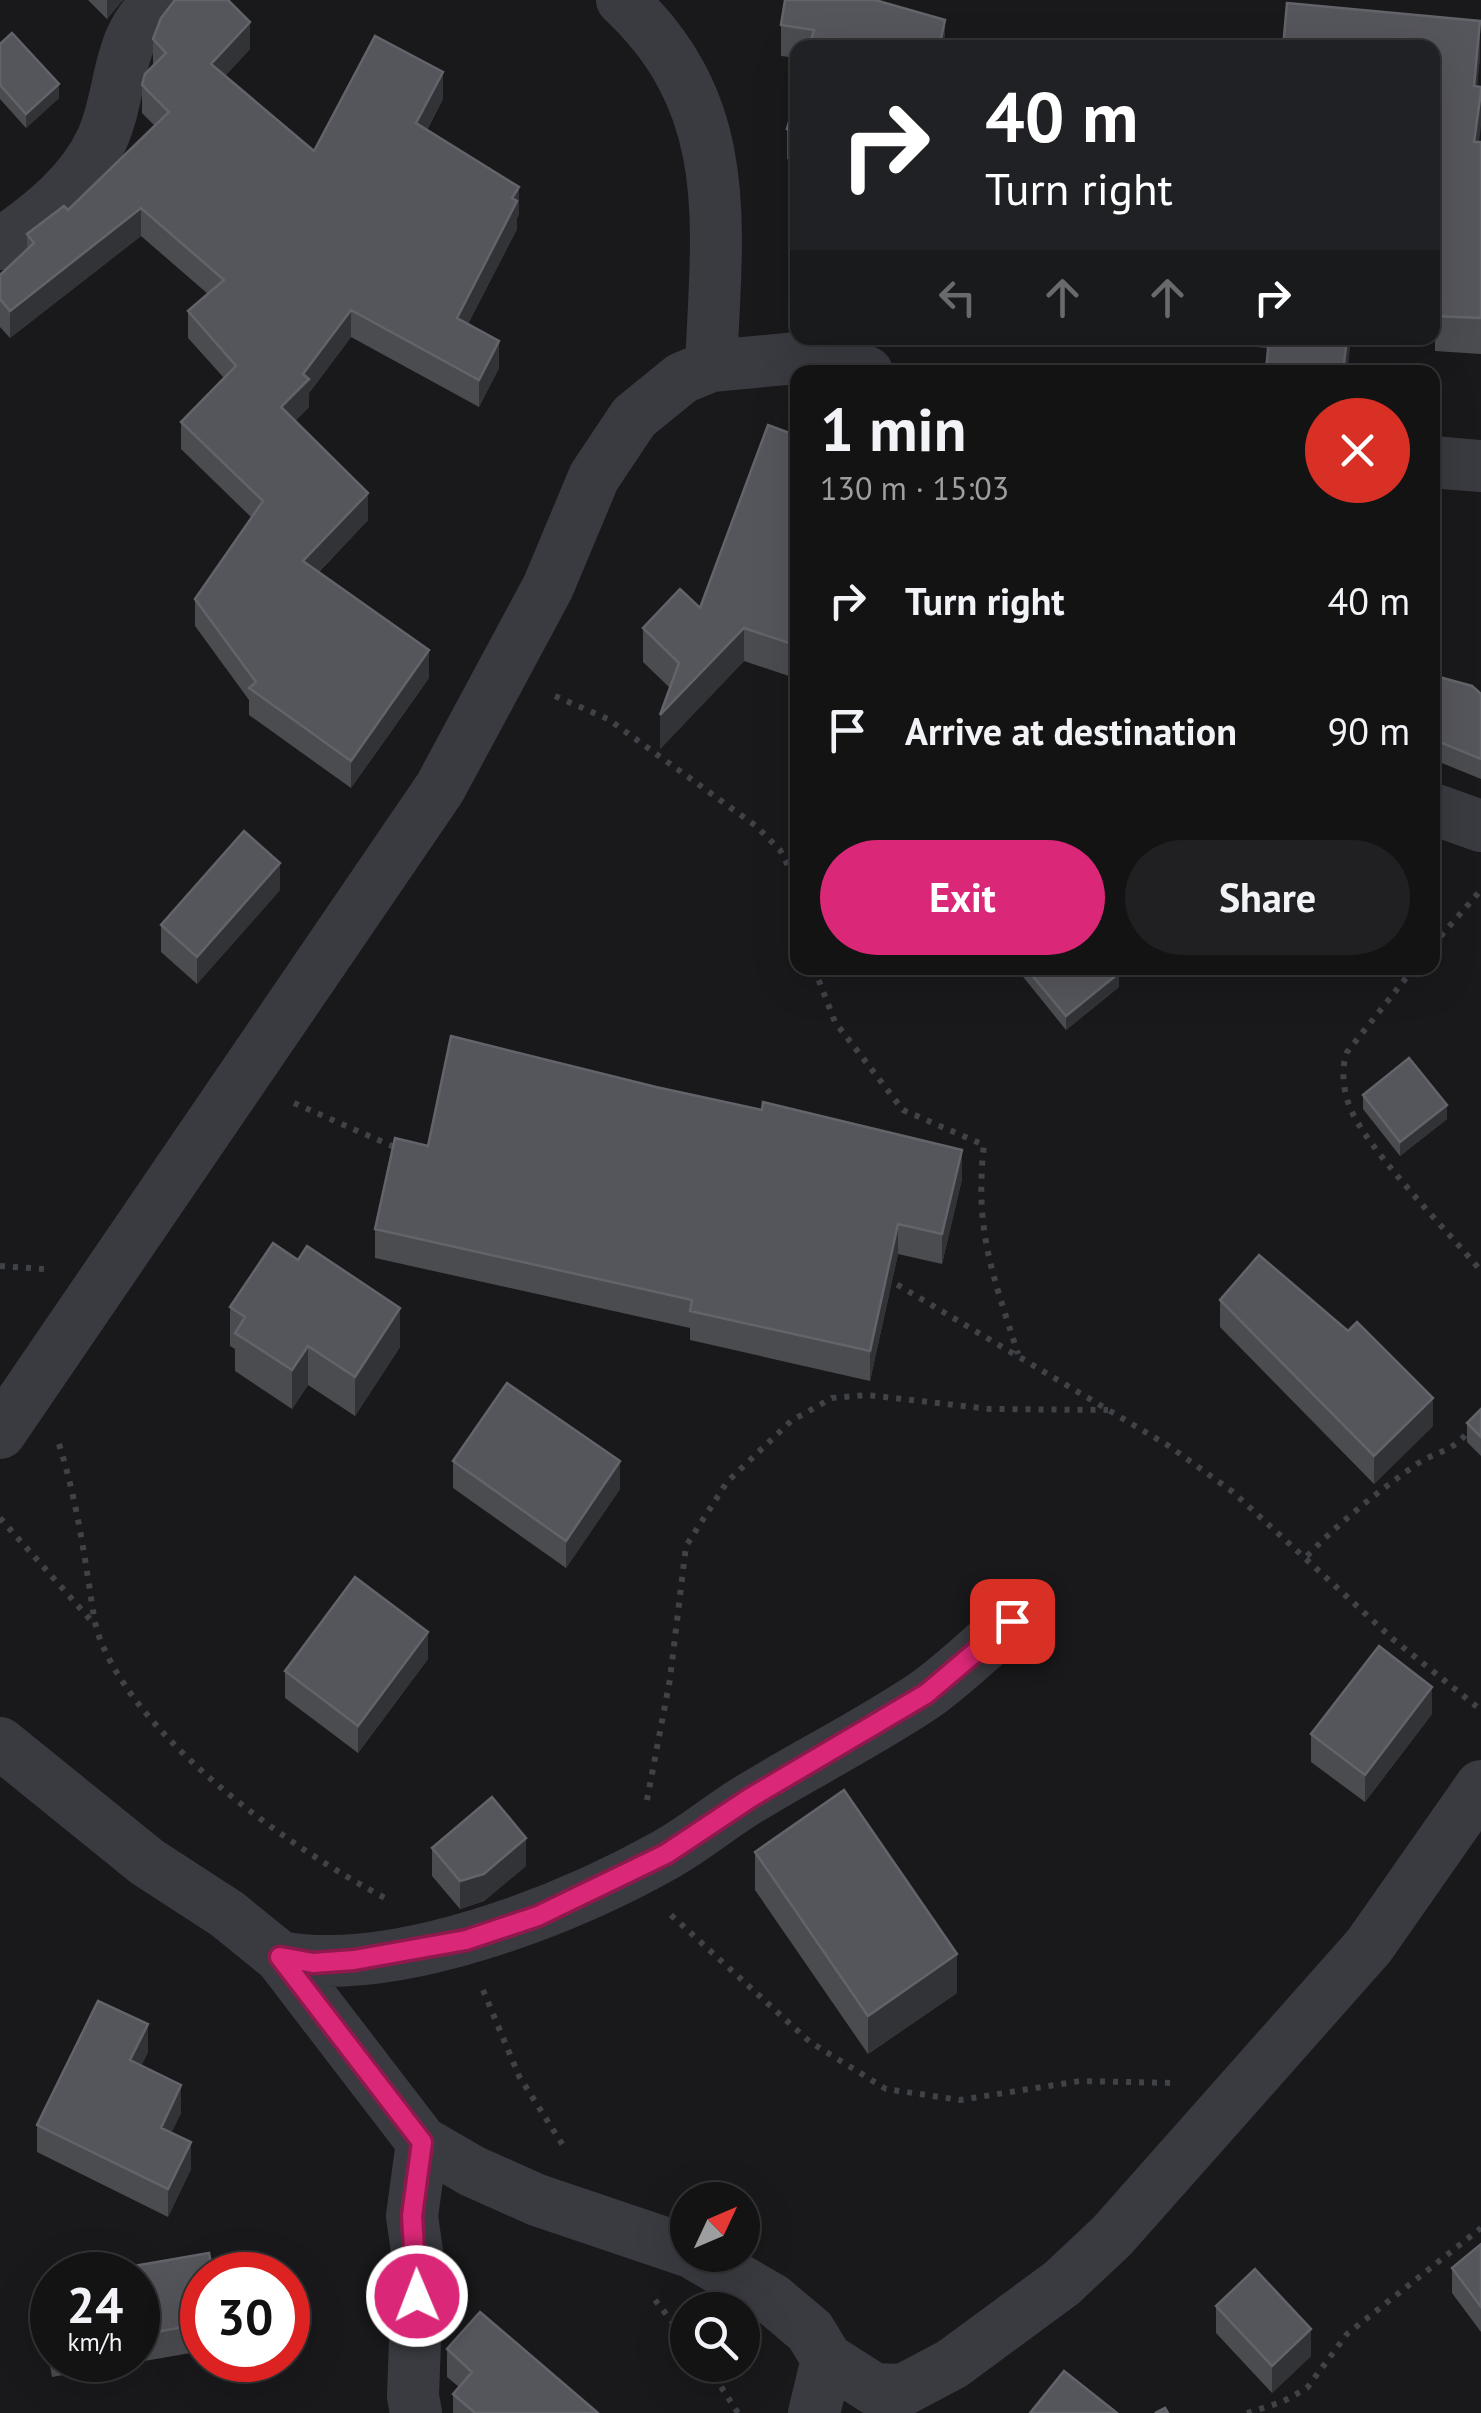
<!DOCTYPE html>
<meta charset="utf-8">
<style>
body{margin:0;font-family:"PT Sans",sans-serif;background:#202022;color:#f1f3f6;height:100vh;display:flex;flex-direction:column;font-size:38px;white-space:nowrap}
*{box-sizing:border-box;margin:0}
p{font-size:32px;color:#9d9ea0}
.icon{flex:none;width:55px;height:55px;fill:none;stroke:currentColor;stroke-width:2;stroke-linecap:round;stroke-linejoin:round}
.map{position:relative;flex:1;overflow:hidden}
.panel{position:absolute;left:790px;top:365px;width:650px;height:610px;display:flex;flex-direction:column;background:#131314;border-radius:20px;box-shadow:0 10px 40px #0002,0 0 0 2px #323234}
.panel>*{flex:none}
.banner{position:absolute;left:790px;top:40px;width:650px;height:305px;border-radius:20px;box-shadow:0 10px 40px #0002,0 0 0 2px #323234;background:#202124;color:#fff;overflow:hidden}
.needle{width:65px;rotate:46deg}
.controls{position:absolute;left:670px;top:2182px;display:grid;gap:20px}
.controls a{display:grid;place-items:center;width:90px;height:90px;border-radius:50%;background:#131314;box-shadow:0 10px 40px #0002,0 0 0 2px #323234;font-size:50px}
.speed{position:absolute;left:30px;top:2252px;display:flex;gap:20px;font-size:50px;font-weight:700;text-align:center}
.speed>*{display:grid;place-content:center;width:130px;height:130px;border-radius:50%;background:#131314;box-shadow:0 10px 40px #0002,0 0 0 2px #323234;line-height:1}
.speed small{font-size:25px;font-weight:400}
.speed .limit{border:15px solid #d22;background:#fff;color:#111}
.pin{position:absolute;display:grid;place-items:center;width:85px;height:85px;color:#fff;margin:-42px;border-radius:20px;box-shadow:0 5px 15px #0006}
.me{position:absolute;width:110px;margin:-55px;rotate:359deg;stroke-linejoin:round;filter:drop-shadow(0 0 8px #0008)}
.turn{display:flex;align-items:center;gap:35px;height:210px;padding:0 30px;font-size:45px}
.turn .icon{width:130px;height:130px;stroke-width:2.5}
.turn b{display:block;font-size:70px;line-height:85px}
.lanes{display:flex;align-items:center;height:95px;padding:0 30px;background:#0003;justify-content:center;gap:50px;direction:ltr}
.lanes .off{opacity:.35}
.round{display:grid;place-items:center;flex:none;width:105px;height:105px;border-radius:52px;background:#202022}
.overview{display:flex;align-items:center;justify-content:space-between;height:170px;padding:0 30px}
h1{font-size:60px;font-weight:800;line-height:75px}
.action{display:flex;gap:20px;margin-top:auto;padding:20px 30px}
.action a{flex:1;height:115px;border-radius:60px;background:#db2777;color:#fff;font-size:40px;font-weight:800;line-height:115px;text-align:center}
.action a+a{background:#202022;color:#f1f3f6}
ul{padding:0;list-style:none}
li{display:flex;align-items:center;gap:30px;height:130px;padding:0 30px}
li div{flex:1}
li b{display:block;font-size:38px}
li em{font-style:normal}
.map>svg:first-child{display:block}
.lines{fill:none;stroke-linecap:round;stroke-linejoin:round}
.path{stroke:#3f4247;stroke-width:6;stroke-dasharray:5 8;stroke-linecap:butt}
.minor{stroke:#393b40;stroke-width:52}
.wall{fill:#4a4c50}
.shaded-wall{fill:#323336}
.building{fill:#55565c;stroke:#62646a;stroke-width:2.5}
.route-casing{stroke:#8e194d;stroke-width:25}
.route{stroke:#db2777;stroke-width:18}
</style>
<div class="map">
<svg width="1481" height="2413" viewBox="0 0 1481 2413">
<rect width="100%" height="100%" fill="#19191b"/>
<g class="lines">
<path class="path" d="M555,696L608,719L756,826L780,850L798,885
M1432,946L1481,890
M814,968L835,1022L903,1110L984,1145C974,1230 993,1275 1018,1354
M1414,968L1347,1052C1341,1068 1343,1089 1349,1105C1364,1147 1449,1232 1481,1271
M294,1103L401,1150
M0,1266L44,1269
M886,1278L1169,1446L1233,1492L1394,1640L1481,1710
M59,1444C73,1488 81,1533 88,1578C92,1600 93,1624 102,1644C145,1745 291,1849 387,1899
M0,1518L96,1626
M1307,1556C1341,1521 1377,1492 1417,1464C1437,1451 1455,1451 1469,1430
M647,1800L670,1679L686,1546L727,1482L791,1421L832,1398L867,1395L990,1409L1108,1410
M671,1915L810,2042L886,2089L960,2100L1080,2081L1173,2083
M483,1990L519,2076L564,2147
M655,2300L688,2342
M707,2365L738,2413
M1247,2413L1282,2402L1307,2388L1347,2334L1481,2228"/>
<path class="minor" d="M622,0C736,106 717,225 711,366
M0,244C39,217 82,184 102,139C124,90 114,37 161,0
M1432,462L1481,466
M1436,810L1481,826
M0,1433L440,788L548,587L594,477L634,417L682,378L711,366L797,358L867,372
M0,1743L147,1862L227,1914L280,1957L422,2142L472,2171L537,2200L688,2251
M280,1957C395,1978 565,1911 665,1855C696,1838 723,1814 754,1796C810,1762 870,1732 925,1695C956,1673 984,1645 1012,1621
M696,2255L772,2299L810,2331L827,2359L874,2389L903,2390L952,2364L1062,2283L1112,2236L1369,1946L1481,1786
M416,2413L413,2396L418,2259L412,2216L422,2142
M814,2413L827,2359"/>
</g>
<path class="wall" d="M88,0H123L107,19Z
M781,25L945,48H798V58L781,56Z
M153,39L250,49L225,76L314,151L443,99L427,130L519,214L517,218V229L468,324L499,368L479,407L351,337L309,393V407L295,421L368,520L319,572L429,678L351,788L249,715V700L195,626V599L252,518L181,449V422L224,378L188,338V311L208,294L141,236L10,338L0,327V275L27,249V234L68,210L155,126L142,113V85L153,66Z
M0,44L59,98L26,128L0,99Z
M1432,48L1480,56L1477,86L1479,142H1481V354L1435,351V341L1387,338H1432Z
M798,90V162L787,159V129Z
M1138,338H1351L1347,372H1266L1268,348Z
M798,436V679L744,661L660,749L670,688L643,662V628L700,608Z
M1432,675L1481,694V779L1432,759Z
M280,890L197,984L161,952V925Z
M1016,968H1115L1119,987L1066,1030Z
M1363,1095L1447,1119L1400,1156L1363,1109Z
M428,1146L962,1179L942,1264L898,1254L870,1381L690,1340V1328L375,1258V1229Z
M1220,1300L1433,1426L1374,1484L1220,1327Z
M230,1307L400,1347L355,1416L308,1385L292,1409L235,1371V1349L230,1346Z
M1481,1409V1456L1467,1442V1423Z
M453,1461L620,1489L566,1568L453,1488Z
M428,1659L358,1753L285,1698V1671Z
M1432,1714L1365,1802L1311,1762V1734Z
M432,1848L526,1866L484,1901L460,1909L432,1876Z
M755,1852L957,1993L868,2054L755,1890Z
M148,2052L141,2066L181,2113L171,2133L191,2169L168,2217L37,2152V2125Z
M1481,2244V2332L1452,2293V2268Z
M138,2275H202V2351L52,2377L40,2310V2283L52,2280V2360H138Z
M1216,2306L1311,2356L1272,2393L1216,2333Z
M447,2349L598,2413H453V2394L459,2387L447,2377Z"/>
<path class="shaded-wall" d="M107,0H123L107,19Z
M945,20V48H939Z
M1480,21V56L1474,121V86Z
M250,22V49L211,91V64Z
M443,72V99L416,150V123Z
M59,84V98L26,128V114Z
M1481,92V127L1474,177V142Z
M519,187V214L517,218V229L457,345V318L512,198Z
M141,208V236L10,338V311Z
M351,310V337L309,393V407L281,435V407L303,374Z
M1347,338H1351L1347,372H1343Z
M499,341V368L479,407V380Z
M368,493V520L303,588V561Z
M744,628V661L660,749V715Z
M429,650V678L351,788V761Z
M280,863V890L197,984V957Z
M1119,973V987L1066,1030V1016Z
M1447,1105V1119L1400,1156V1142Z
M962,1150V1179L942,1264V1234Z
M898,1224V1254L870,1381V1351Z
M400,1308V1347L355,1416V1377Z
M308,1346V1385L292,1409V1370Z
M1433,1398V1426L1374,1484V1456Z
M620,1461V1489L566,1568V1541Z
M428,1632V1659L358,1753V1726Z
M1432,1687V1714L1365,1802V1775Z
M526,1838V1866L484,1901L460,1909V1881Z
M957,1954V1993L868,2054V2016Z
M148,2024V2052L130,2088V2060Z
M181,2085V2113L161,2155V2128Z
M191,2142V2169L168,2217V2189Z
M1311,2329V2356L1272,2393V2366Z"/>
<path class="building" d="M175,0H228L250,22L211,64L314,151L375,36L443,72L416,123L519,187L512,198L517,201L457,318L499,341L479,380L351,310L303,374L309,379L281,407L368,493L303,561L429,650L351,761L249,688L256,682L195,599L263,501L181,422L236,366L188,311L224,280L141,208L10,311L0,299V275L34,243L27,234L64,206L68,210L169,112L142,85L145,74L166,53L153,39L161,18Z
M785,0H875L945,20L939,48H809L814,30L781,25Z
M1287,3L1480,21L1474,86L1481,87V92L1474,142H1481V318L1435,316V306H1432V48H1283Z
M12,33L59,84L26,114L0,85V44Z
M798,90V131L787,129Z
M1269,338H1347L1343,372L1266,371Z
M768,425L798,436V646L744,628L660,715L679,663L643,628L680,589L700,608Z
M1432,675L1472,686L1481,694V759L1432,739Z
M244,831L280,863L197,957L161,925Z
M1026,968H1115L1119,973L1066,1016Z
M451,1036L656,1087L762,1110L763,1102L962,1150L942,1234L898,1224L870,1351L690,1311L692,1300L375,1229L395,1138L428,1146Z
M1409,1058L1447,1105L1400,1142L1363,1095Z
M273,1243L298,1260L307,1246L400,1308L355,1377L308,1346L292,1370L235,1333L245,1317L230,1307Z
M1259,1255L1348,1331L1357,1322L1433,1398L1374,1456L1220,1300Z
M507,1383L620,1461L566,1541L453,1461Z
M1481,1409V1437L1467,1423Z
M355,1577L428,1632L358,1726L285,1671Z
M1379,1646L1432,1687L1365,1775L1311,1734Z
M844,1790L957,1954L868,2016L755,1852Z
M492,1797L526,1838L484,1874L460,1881L432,1848Z
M98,2001L148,2024L130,2060L181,2085L161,2128L191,2142L168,2189L37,2125Z
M1481,2244V2307L1452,2268Z
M209,2253L213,2275H202V2324L138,2335V2275H82Z
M1255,2269L1311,2329L1272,2366L1216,2306Z
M52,2280V2350L40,2283Z
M480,2312L598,2413H475L453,2394L472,2372L447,2349Z
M1064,2371L1117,2413H1030Z
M1165,2408L1168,2413H1155Z"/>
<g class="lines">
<g class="route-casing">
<path id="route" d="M417,2296L412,2216L422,2142L280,1957L313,1963L354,1960L466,1940L538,1916L666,1854L750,1798L926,1694L1012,1621"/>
</g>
<use href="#route" class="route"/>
</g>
</svg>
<div class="controls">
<a><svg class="needle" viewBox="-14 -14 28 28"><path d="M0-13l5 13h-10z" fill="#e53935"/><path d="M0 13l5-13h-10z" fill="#9d9ea0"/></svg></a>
<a><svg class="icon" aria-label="search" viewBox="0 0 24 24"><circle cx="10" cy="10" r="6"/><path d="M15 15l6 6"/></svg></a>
</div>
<div class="speed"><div>24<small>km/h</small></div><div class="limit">30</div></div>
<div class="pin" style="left:1012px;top:1621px;background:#d93025"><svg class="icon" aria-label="arrive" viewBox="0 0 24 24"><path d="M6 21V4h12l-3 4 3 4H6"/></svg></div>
<svg class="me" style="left:417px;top:2296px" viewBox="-20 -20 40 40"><circle r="17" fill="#db2777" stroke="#fff" stroke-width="3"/><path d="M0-11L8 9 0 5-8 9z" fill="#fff"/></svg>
<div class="banner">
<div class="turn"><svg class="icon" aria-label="right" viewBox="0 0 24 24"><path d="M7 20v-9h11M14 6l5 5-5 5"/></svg><div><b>40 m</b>Turn right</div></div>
<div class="lanes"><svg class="icon off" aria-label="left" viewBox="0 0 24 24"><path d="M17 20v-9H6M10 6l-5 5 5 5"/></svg><svg class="icon off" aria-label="ahead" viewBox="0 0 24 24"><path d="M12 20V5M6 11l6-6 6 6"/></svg><svg class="icon off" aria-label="ahead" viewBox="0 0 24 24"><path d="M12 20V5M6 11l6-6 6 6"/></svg><svg class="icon" aria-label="right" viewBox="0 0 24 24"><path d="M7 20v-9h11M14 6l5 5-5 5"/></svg></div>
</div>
<section class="panel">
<div class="overview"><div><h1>1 min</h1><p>130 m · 15:03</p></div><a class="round" style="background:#d93025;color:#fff"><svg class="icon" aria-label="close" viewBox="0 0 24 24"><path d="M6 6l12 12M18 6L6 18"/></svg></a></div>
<ul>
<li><svg class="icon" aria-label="right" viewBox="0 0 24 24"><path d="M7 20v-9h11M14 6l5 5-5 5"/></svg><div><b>Turn right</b></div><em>40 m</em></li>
<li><svg class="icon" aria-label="arrive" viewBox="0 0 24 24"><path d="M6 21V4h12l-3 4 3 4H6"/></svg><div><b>Arrive at destination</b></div><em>90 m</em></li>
</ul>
<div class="action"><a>Exit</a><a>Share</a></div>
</section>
</div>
